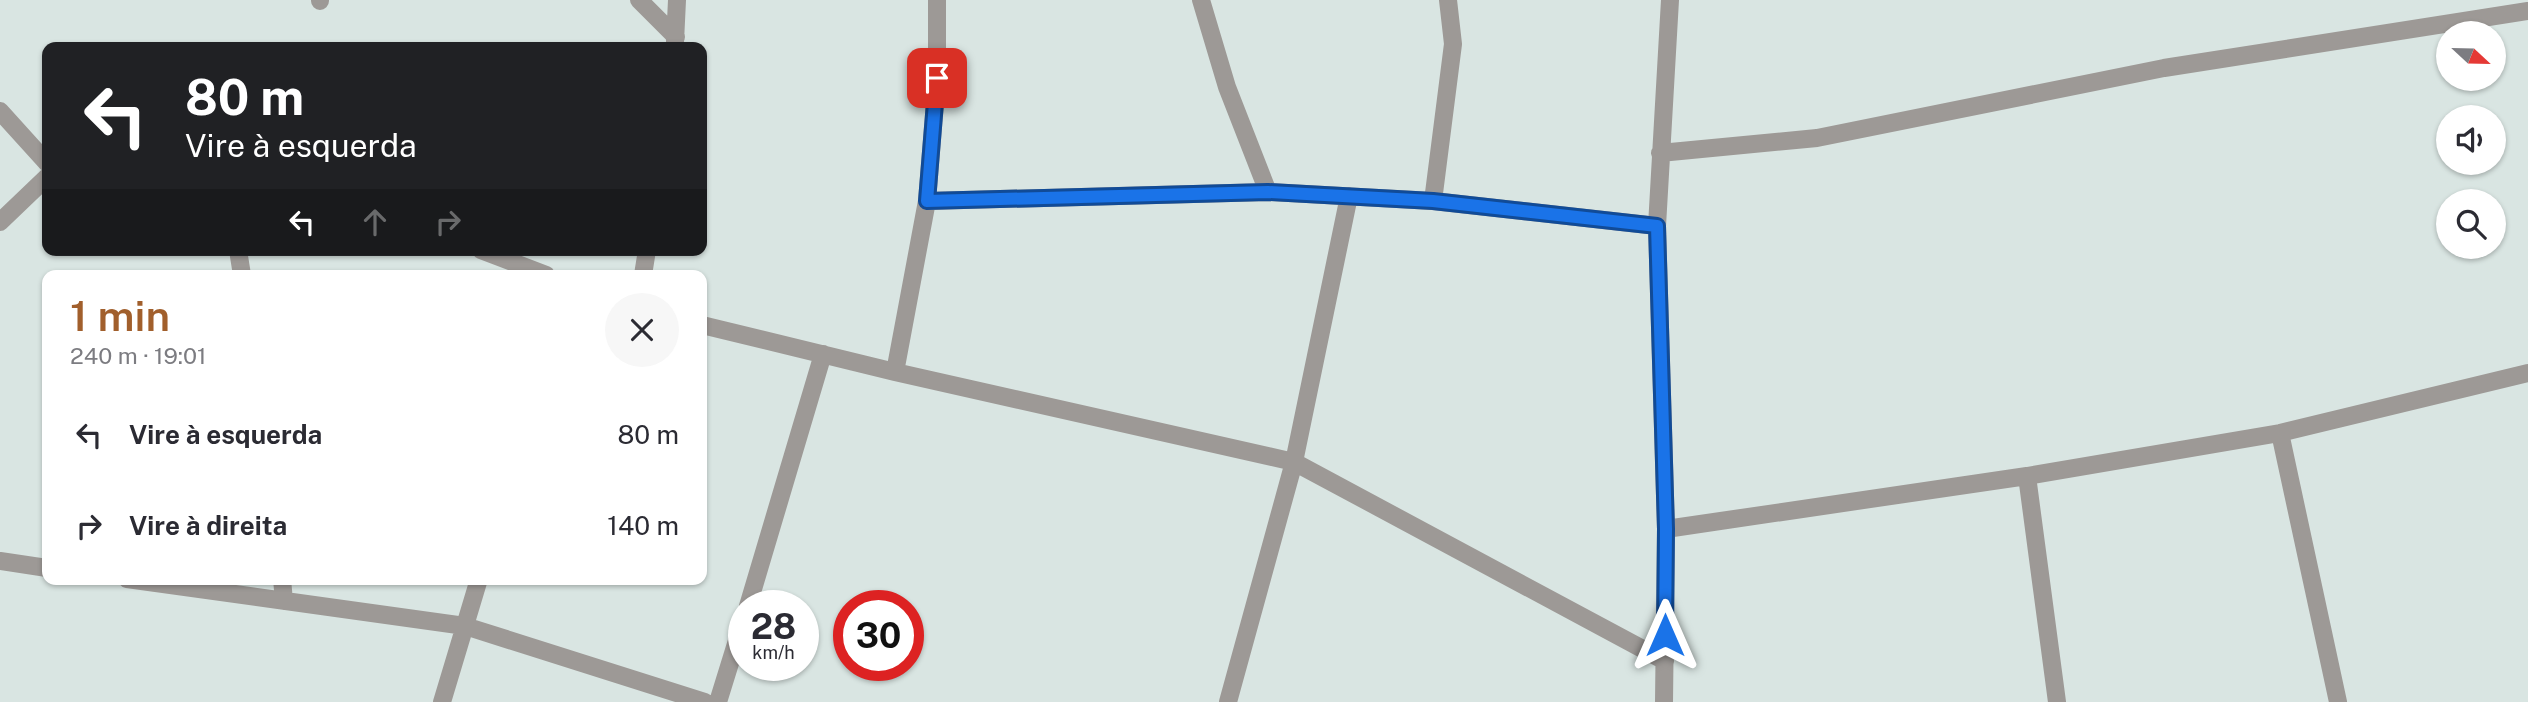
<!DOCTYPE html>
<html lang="pt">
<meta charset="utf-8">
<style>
body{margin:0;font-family:"Public Sans",sans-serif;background:#f7f7f7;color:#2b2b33;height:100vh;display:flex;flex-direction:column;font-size:26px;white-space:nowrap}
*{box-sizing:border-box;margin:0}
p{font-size:23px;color:#7c7c81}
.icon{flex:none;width:38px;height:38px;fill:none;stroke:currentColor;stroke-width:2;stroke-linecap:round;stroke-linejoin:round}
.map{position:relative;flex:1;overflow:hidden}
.drawer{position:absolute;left:42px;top:270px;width:665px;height:315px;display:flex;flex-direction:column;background:#fff;border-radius:14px;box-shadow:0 2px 5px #0004}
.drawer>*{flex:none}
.hud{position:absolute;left:42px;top:42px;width:665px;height:214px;border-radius:14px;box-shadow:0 2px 5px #0004;background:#202124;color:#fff;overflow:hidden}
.needle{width:46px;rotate:112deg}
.buttons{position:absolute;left:2436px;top:21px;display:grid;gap:14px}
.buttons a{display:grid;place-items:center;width:70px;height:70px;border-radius:50%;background:#fff;box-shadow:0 2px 5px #0004;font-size:35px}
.speed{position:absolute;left:728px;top:590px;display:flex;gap:14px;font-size:35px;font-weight:700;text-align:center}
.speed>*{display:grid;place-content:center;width:91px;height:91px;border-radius:50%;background:#fff;box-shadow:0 2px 5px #0004;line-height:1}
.speed small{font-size:18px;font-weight:400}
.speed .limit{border:10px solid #d22;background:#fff;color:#111}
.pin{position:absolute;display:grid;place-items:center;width:60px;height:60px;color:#fff;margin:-30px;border-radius:14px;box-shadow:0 4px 10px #0006}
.me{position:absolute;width:77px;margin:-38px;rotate:0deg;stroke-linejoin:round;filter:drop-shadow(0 0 5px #0008)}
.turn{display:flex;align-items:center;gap:24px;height:147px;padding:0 28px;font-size:32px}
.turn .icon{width:91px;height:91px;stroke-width:2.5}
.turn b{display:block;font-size:49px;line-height:60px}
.lanes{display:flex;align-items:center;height:66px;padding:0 28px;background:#0003;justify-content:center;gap:35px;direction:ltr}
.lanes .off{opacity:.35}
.round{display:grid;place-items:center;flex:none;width:74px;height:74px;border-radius:37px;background:#f7f7f7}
.headline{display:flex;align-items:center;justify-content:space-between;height:119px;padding:0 28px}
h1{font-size:42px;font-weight:600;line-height:52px;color:#a15f2c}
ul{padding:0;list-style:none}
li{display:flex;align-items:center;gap:21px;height:91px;padding:0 28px}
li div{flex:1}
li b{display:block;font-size:26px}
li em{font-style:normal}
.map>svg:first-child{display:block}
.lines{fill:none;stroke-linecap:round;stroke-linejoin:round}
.minor{stroke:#9d9996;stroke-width:18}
.route-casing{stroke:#114b97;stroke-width:18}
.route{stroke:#1a73e8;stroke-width:12}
</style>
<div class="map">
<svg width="2528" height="702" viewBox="0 0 2528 702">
<rect width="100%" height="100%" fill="#d9e5e2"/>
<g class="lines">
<path class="minor" d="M320,0V1
M639,0L676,37
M1201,0L1227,87L1268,192
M675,42L677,0
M0,111L47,163
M1660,153L1817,138L2164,68L2528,11
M927,201L1268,192L1433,201L1657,226
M1433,201L1453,44L1448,0
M0,222L47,177
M238,250L242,275
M481,250L546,275
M643,275L647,250
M702,325L895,372L1294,462L1665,661
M895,372L927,201L937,78V0
M2280,433L2338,702
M2027,476L2057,702
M1666,529L2027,476L2280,433L2528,373
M0,561L47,568
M127,579L465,626L705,702
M282,579L284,601
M748,606L823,354
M442,702L479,579
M718,702L744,618
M1228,702L1294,462L1349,196
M1664,702L1666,529L1657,226L1670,0"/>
</g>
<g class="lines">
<g class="route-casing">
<path id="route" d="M937,78L927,201L1268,192L1433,201L1657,226L1666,529L1665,635"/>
</g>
<use href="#route" class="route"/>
</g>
</svg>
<div class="buttons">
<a><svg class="needle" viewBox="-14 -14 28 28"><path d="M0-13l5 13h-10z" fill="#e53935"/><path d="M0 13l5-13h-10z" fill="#7c7c81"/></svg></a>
<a><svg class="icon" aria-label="sound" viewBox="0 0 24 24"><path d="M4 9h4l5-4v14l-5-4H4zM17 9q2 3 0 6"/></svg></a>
<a><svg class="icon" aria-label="search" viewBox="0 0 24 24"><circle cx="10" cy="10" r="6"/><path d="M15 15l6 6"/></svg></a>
</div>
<div class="speed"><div>28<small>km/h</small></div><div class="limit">30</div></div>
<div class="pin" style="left:937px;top:78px;background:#d93025"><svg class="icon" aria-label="arrive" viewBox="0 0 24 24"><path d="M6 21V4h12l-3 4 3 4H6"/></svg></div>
<svg class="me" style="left:1665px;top:635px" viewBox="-20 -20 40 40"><path d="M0-17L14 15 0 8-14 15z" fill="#1a73e8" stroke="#fff" stroke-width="4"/></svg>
<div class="hud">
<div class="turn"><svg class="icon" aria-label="left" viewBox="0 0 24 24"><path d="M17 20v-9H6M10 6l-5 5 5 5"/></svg><div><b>80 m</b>Vire à esquerda</div></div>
<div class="lanes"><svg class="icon" aria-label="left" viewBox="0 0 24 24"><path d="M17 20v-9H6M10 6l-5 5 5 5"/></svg><svg class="icon off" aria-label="ahead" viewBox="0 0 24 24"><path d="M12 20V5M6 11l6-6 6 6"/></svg><svg class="icon off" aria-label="right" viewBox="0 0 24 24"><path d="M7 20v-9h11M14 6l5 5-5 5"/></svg></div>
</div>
<section class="drawer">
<div class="headline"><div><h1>1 min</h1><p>240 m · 19:01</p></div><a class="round"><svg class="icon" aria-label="close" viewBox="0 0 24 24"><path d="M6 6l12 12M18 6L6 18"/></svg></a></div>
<ul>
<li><svg class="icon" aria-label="left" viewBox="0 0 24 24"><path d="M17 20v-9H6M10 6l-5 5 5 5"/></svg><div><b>Vire à esquerda</b></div><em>80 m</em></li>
<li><svg class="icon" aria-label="right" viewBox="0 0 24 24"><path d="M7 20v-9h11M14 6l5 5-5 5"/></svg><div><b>Vire à direita</b></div><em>140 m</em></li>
</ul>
</section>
</div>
